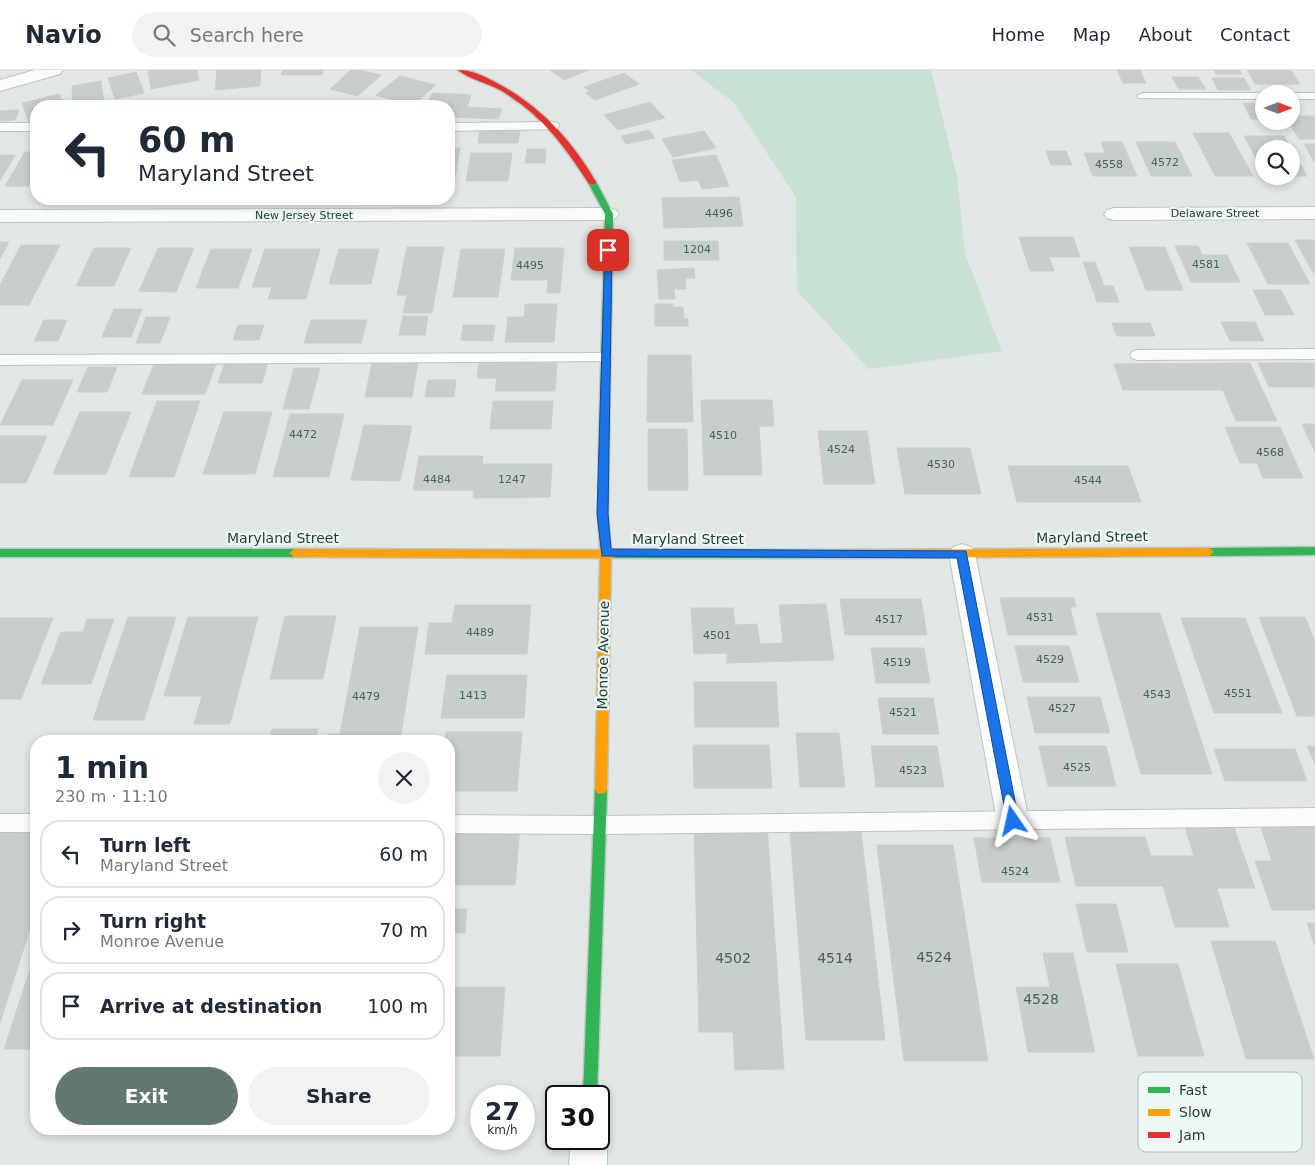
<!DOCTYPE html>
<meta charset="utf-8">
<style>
body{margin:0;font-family:"DejaVu Sans",sans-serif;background:#f2f2f3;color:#1f2937;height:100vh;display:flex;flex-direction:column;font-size:19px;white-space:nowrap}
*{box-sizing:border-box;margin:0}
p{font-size:16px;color:#747a83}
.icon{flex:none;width:28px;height:28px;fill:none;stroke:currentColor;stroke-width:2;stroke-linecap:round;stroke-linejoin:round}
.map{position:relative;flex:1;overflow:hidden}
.drawer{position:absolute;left:30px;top:665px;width:425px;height:400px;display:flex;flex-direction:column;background:#fff;border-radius:20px;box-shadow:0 2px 8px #0003}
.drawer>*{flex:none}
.hud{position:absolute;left:30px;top:30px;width:425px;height:105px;border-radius:20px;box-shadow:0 2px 8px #0003;background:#fff;color:#1f2937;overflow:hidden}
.needle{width:32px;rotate:90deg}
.controls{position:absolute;left:1255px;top:15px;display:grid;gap:10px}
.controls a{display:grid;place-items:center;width:45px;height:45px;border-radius:50%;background:#fff;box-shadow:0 2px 8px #0003;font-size:25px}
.speed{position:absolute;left:470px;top:1015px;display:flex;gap:10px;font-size:25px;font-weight:700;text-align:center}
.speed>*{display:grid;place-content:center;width:65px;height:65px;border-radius:50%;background:#fff;box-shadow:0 2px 8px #0003;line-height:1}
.speed small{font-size:12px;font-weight:400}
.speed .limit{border:2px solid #111;border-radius:8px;background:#fff;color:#111}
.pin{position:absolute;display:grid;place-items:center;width:42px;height:42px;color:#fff;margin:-21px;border-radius:10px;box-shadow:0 2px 8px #0006}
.me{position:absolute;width:55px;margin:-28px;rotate:349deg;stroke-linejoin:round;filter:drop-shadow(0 0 4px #0008)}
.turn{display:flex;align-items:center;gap:18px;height:105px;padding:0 25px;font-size:22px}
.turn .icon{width:65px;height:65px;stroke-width:2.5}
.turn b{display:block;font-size:35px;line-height:42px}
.round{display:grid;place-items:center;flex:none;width:52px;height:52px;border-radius:26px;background:#f2f2f3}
.headline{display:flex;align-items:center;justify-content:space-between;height:85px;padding:0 25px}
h1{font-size:30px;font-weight:600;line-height:38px}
.action{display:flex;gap:10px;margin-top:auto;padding:10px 25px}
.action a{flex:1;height:58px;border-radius:30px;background:#637773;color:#fff;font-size:20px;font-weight:600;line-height:58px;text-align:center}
.action a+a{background:#f2f2f3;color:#1f2937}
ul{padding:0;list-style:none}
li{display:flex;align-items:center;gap:15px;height:68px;margin:0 10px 8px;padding:0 15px;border:2px solid #e0e1e3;border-radius:20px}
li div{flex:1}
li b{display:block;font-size:19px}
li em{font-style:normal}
header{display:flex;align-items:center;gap:30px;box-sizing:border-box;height:70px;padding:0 25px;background:#fff;border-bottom:1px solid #e0e1e3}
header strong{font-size:24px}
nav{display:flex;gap:28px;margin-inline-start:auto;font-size:18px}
.search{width:350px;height:45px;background:#f2f2f3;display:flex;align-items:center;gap:12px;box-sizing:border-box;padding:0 18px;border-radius:28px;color:#747a83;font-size:19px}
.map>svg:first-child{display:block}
.green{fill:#c9e1d2}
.building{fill:#c8cecc;stroke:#cad0ce}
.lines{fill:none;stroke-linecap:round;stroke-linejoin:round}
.lane-casing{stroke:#bec4c2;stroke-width:2}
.street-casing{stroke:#bec4c2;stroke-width:2}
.fast-casing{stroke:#bdc5c2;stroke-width:3}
.slow-casing{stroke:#bdc5c2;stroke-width:3}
.jam-casing{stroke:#bdc5c2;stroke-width:3}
.lane{fill:#fafbfb;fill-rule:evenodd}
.street{fill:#fafbfb;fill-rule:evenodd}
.fast{fill:#30b455;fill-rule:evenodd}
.slow{fill:#ff9f0a;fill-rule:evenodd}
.jam{fill:#e5322d;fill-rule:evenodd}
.route{fill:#1a73e8;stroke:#114b97}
.labels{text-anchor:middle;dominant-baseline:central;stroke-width:4.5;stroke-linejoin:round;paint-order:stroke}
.number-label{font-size:11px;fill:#4a605c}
.far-street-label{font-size:11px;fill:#1f3a35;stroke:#eef7f3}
.street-label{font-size:14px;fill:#1f3a35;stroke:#eef7f3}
.near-number-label{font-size:14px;fill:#4a605c}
.key{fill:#eef7f3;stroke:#b0beba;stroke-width:1}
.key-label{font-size:14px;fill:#1f3a35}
</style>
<header>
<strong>Navio</strong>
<div class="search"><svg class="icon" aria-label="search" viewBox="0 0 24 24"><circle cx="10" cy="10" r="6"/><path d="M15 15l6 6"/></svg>Search here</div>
<nav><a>Home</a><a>Map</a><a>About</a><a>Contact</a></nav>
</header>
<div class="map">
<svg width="1315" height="1095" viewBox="0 0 1315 1095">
<rect width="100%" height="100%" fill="#e1e7e5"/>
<path class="green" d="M691,0H931L957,107L965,183L1002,281L869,299L797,221L796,127L733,32Z"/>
<path class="building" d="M148,0H197L199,10L151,19Z
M217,0H261L260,16L215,20Z
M283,0H323L322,5H281Z
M351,0H359L381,5L358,26L330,19Z
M550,0H588L564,10Z
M1117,0H1140L1146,13H1123Z
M1214,0H1239L1242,4H1216Z
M1247,0H1291L1300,14H1255Z
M136,2L144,23L115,29L108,8Z
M624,3L639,14L595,30L586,23L590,21L584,17Z
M400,6L436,15L412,36L376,25Z
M1172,7H1198L1206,19H1179Z
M1212,8H1244L1251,20H1218Z
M101,11L104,33L73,36L72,16Z
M432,23L471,25L467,37L502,39L498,49L449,47V36H427Z
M59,24L64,36H36V50L29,52L22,33Z
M650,32L665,48L618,60L604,45Z
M302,33H318L317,36H300Z
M1243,33H1264V49H1251Z
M19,40L15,50L0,51V41Z
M1291,46H1315V69H1299L1288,51H1291Z
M649,60L655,68L626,74L621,66Z
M480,61H520L518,73H478Z
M704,61L716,78L673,87L662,69Z
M1193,63H1229L1253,106H1215Z
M1244,66H1284L1307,106H1291V79H1264V103Z
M1101,72H1122L1137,106H1093L1084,83H1105Z
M1136,72H1175L1192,106H1151Z
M1304,74H1315V93Z
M449,78H460L454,114H449Z
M527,79H546L545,93H525Z
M1046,81H1066L1072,95H1051Z
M25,82H36V116H5Z
M471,83H512L508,111H466Z
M0,85H15L0,111Z
M716,85L729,116L702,119L698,110L680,112L672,90Z
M739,127L743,156L664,158L662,128Z
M1019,167H1073L1080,187H1049L1054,201H1030Z
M1295,170H1315V206Z
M664,171H718L719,190H664Z
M0,172H9L0,189Z
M1247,173H1288L1310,214H1268Z
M21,175H60L29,235H0V215Z
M1175,176H1198L1202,185H1227L1240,212H1191Z
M407,177H444L432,243H403L407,225H397Z
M1129,177H1165L1183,220H1146Z
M94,178H131L114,216H76Z
M158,178H194L176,222L139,221Z
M515,178H564L560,223H547L548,210H511Z
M211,179H252L238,218H196Z
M265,179H320L306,229H268L272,217H252Z
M339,179H379L371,214H329Z
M461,179H505L498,227H453Z
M1083,192H1095L1104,216H1113L1119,232H1097Z
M694,198L695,208H685L686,219H674L675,229H659L657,200Z
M1253,220H1281L1294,245H1265Z
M525,234H557L554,272H505L508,247H524Z
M655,234H673V237H683L684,249H688V256H655Z
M114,239H142L131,267H102Z
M403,246H428L425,265H399Z
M146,247H170L160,273H136Z
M44,250H67L58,271H34Z
M311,250H367L361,273H304Z
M1221,252H1255L1264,271H1230Z
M1112,253H1150L1155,266H1117Z
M238,255H264L259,270H233Z
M463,255H495L493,271L461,270Z
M648,285H691L693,352H647Z
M225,293H268L262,313H218Z
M372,293H418L412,327H365Z
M479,293H557L555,321H495L497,308H477Z
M1250,293L1277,351H1236L1223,320H1123L1114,294Z
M1258,293H1315V317H1269Z
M154,294H216L205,324H142Z
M88,297H117L107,322H77Z
M294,298H320L309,339H283Z
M22,310H73L53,355H0Z
M428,310H456L454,327H425Z
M701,330H772L774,356H759L762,405H704Z
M157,331H200L174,407H129Z
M493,331H553L551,359H490Z
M80,342H131L106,404H53Z
M224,342H272L255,404H203Z
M290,344H344L329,407H273Z
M1302,354H1315V382Z
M364,355L412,356L400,411L351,410Z
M1225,357H1280L1303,408H1263L1257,393H1240Z
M648,359H687L688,420H648Z
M818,361H867L875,414H824Z
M0,366H47L26,413H0Z
M897,378H970L981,424H905Z
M419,386H483L482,394H552L550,427L473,428L474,420H413Z
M1008,396H1128L1141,432H1017Z
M1000,528H1074L1076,537H1070L1077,565H1008Z
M840,529H921L927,565H845Z
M826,534L834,590L727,593V583L694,584L691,538H733L735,555L757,554L760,574L783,573L779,535Z
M455,535H531L527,584H425L429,553H452Z
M1096,543H1160L1212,704H1141Z
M285,546H336L323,609H270Z
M128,547H176L144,650H93Z
M188,547H258L230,654H194L202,626H164Z
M1259,547H1305L1315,571V646H1297Z
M0,548H53L21,629H0Z
M1181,548H1245L1282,643H1214Z
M87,549H114L91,614H41L61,562H83Z
M360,557H418L400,671H327L328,664H340Z
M1015,576H1069L1079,612H1023Z
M871,578H924L930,613H876Z
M447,605H527L524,648H441Z
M694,612H776L779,657H695Z
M1027,627H1100L1110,663H1035Z
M878,628H933L939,664H883Z
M272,659H318L315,671H269Z
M446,662H522L517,721H449V671H445Z
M796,663H839L845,717H800Z
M693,675H769L772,718H694Z
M871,676H937L944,717H876Z
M1039,676H1106L1116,716H1048Z
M1307,676H1315V694Z
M1214,679H1295L1307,711H1225Z
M694,755H767L784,999L735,1000L733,962H699Z
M449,757H520L515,815H449Z
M1185,757H1234L1255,818H1217L1229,857H1175L1163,816H1076L1065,767H1145L1151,786H1194Z
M1261,757H1315V840H1272L1255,791H1272Z
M790,761H861L885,970H806Z
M36,762V840L0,953V763Z
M974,768H1050L1060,812H982Z
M877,775H953L988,991H904Z
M1076,834H1116L1128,882H1087Z
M449,839H467L465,863H449Z
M1307,853H1315V877Z
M1211,871H1275L1314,989H1246Z
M36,882V979H4L33,890Z
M1043,883H1073L1095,982H1028L1016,917H1050Z
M1116,894H1178L1204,986H1138Z
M449,917H505L500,986H449Z"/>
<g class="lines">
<g class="lane-casing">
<path id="lane" d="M1143,23H1264L1268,24H1264V29L1139,28L1137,26Z
M1291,23H1315V29H1291V24H1287Z
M553,52L557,53L559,56L557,59L449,61V53Z
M0,53H36V61H0Z
M1315,279V289L1137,290L1132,288L1130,285L1132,282L1137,280Z
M605,283L610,285L612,288L610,291L0,295V285Z
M1315,738V756L600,764L449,763V745L600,746Z
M0,744H36V762H0Z"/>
</g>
<g class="street-casing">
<path id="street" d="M35,0H63L60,4L0,21V10Z
M1315,137V149L1114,150L1107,148L1104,144L1107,140L1114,138Z
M609,138L616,140L619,144L616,148L609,150L0,152V140Z
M962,474L971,477L975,484L1029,751L1024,761L1013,765L1002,761L997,751L949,484L953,477Z
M599,1055L602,1056L607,1069V1095H569L571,1069H599Z"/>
</g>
<g class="fast-casing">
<path id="fast" d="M589,110H595L613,144L609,374L604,377L599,374L605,144L588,112Z
M1315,477V485L1209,486L1204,482L1209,478Z
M0,479H294L299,483L294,487H0Z
M613,480H845L850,484L845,488H613L608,484Z
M601,714L605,715L607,719L597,1026H583L595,719L597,715Z"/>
</g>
<g class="slow-casing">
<path id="slow" d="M604,371L609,374L608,445L611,480L617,481L618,484L617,487L611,488L607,719L605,723L601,724L597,723L595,719L600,488L294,487L289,483L294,479L600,480L598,445L599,374Z
M1209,478L1214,482L1209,486L845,488L840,484L845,480Z"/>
</g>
<g class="jam-casing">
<path id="jam" d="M458,0C472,0 483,6 495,12C539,35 571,69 596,112L595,114H589C564,75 541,44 500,20C487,13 469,9 458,0Z"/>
</g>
<use href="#lane" class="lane"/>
<use href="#street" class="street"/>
<use href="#fast" class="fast"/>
<use href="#slow" class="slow"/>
<use href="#jam" class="jam"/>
</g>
<path class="route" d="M605,178L612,180L608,444L611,479L966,481L1019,751L1018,755L1013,756L1008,755L1007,751L957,488L602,486L597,444Z"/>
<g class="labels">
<g class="number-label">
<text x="1165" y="92">4572</text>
<text x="1109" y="94">4558</text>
<text x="719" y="143">4496</text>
<text x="697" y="179">1204</text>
<text x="1206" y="194">4581</text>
<text x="530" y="195">4495</text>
<text x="303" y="364">4472</text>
<text x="723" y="365">4510</text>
<text x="841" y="379">4524</text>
<text x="1270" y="382">4568</text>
<text x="941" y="394">4530</text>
<text x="437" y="409">4484</text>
<text x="512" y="409">1247</text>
<text x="1088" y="410">4544</text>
<text x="1040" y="547">4531</text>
<text x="889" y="549">4517</text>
<text x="480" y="562">4489</text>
<text x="717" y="565">4501</text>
<text x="1050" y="589">4529</text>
<text x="897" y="592">4519</text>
<text x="1238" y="623">4551</text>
<text x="1157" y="624">4543</text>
<text x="473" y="625">1413</text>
<text x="366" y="626">4479</text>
<text x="1062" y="638">4527</text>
<text x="903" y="642">4521</text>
<text x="1077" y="697">4525</text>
<text x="913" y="700">4523</text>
<text x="1015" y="801">4524</text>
</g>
<g class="far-street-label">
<text x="1215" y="143">Delaware Street</text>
<text x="304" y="145">New Jersey Street</text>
</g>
<g class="street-label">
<text transform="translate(1092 467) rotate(-1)">Maryland Street</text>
<text x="283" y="468">Maryland Street</text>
<text x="688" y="469">Maryland Street</text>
<text transform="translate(603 585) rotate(-89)">Monroe Avenue</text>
</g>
<g class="near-number-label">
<text x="934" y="887">4524</text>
<text x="733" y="888">4502</text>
<text x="835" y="888">4514</text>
<text x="1041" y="929">4528</text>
</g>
</g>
<rect x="1138" y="1002" width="164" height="80" rx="8" class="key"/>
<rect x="1148" y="1017" width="22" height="6" fill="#30b455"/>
<rect x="1148" y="1039" width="22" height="7" fill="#ff9f0a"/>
<rect x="1148" y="1062" width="22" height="6" fill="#e5322d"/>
<g class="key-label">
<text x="1179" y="1025">Fast</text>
<text x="1179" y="1047">Slow</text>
<text x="1179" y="1070">Jam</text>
</g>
</svg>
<div class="controls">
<a><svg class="needle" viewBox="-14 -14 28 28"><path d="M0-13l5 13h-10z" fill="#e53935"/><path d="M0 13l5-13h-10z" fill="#747a83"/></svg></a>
<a><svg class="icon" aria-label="search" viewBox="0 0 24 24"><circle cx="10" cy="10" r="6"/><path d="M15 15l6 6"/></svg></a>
</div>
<div class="speed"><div>27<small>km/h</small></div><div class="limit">30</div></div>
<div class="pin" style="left:608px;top:180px;background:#d93025"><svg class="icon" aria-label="arrive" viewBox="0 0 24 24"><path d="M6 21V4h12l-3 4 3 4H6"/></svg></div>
<svg class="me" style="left:1013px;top:751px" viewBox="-20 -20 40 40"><path d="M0-17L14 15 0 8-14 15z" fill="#1a73e8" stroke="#fff" stroke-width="4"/></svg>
<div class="hud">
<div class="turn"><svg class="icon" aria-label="left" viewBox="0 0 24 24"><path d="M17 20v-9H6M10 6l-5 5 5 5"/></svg><div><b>60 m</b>Maryland Street</div></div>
</div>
<section class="drawer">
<div class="headline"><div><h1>1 min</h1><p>230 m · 11:10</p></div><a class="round"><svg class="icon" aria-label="close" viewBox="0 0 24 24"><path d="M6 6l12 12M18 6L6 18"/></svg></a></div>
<ul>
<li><svg class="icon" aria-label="left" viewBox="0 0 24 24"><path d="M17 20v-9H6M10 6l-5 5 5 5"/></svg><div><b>Turn left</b><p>Maryland Street</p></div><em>60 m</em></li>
<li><svg class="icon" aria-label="right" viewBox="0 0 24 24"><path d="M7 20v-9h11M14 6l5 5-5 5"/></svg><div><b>Turn right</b><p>Monroe Avenue</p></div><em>70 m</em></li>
<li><svg class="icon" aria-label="arrive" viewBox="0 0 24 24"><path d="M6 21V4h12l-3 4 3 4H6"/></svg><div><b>Arrive at destination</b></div><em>100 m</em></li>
</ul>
<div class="action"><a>Exit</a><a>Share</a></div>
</section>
</div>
